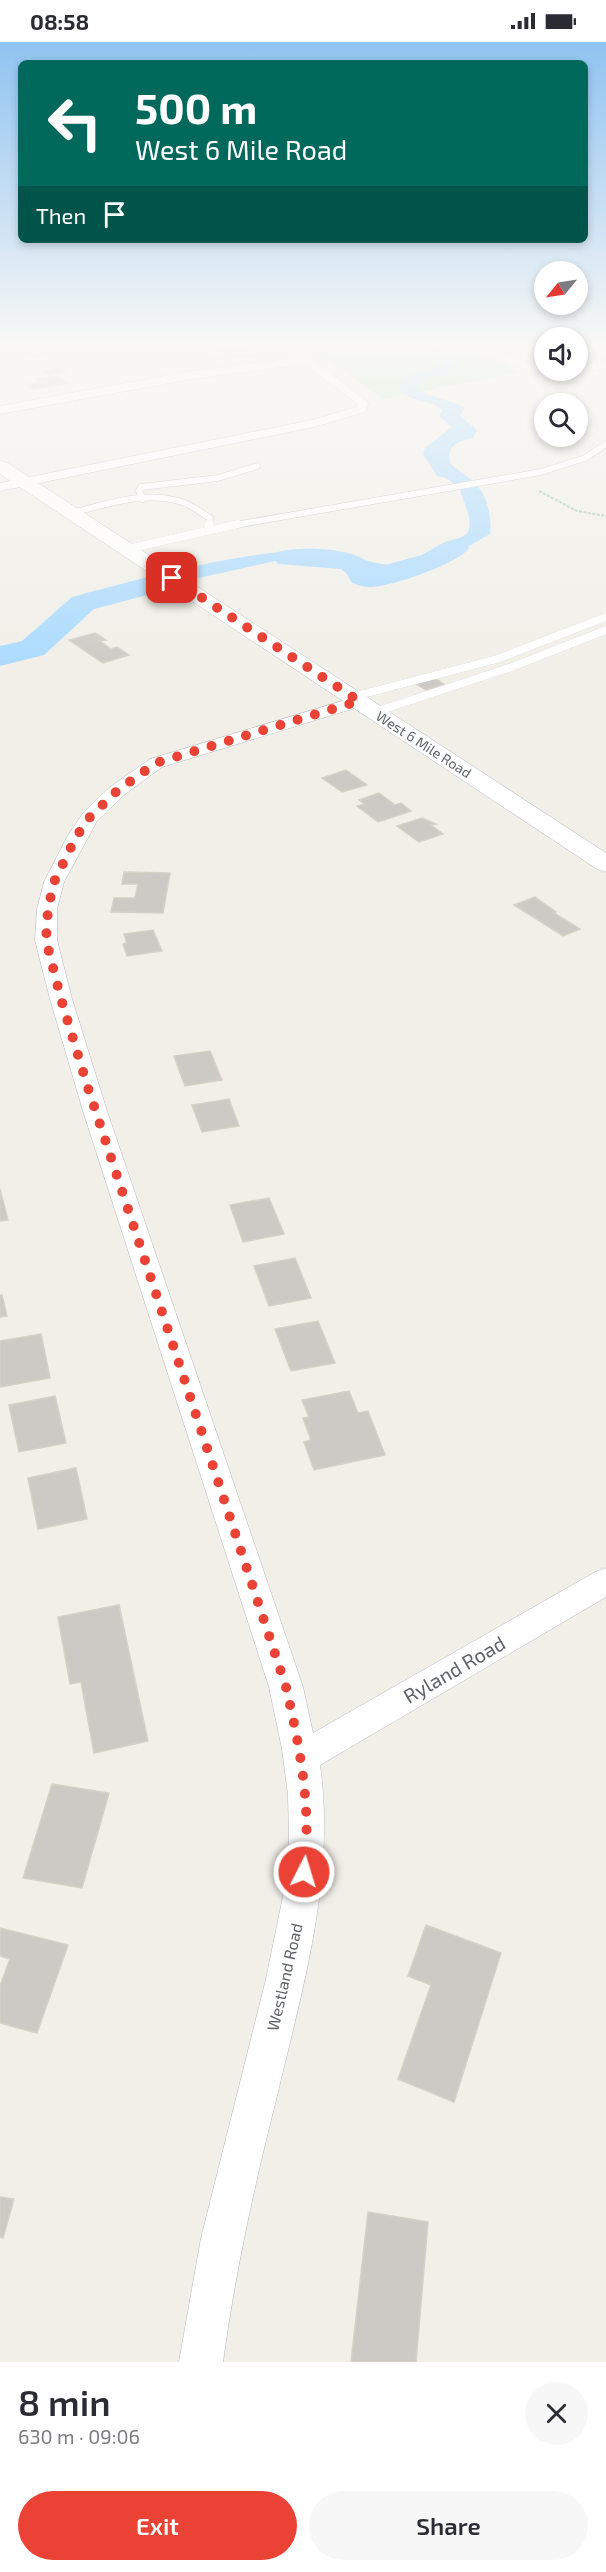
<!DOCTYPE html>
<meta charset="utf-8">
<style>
body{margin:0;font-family:"Exo 2",sans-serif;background:#f7f7f7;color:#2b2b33;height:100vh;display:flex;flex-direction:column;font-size:22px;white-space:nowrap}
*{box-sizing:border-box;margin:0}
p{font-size:20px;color:#7c7c81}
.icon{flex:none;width:33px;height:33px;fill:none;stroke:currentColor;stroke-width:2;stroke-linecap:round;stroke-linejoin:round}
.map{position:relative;height:2320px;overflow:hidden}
.panel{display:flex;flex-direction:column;background:#fff;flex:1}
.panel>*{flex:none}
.top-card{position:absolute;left:18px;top:18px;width:570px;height:183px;border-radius:9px;box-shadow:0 3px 9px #0003;background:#00695c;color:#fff;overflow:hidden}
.needle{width:39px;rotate:240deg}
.controls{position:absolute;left:534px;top:219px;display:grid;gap:12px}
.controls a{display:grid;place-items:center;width:54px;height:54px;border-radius:50%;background:#fff;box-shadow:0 3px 9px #0003;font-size:30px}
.pin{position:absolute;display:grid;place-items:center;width:51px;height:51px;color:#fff;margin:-26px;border-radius:12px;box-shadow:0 3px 9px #0006}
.me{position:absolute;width:66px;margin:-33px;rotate:5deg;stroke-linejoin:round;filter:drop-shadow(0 0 4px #0008)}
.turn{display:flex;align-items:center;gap:21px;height:126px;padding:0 18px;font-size:27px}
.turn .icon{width:78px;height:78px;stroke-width:2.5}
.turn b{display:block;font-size:42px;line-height:51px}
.then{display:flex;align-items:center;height:57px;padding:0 18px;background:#0003;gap:12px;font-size:22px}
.round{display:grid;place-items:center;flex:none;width:63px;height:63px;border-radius:32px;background:#f7f7f7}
.headline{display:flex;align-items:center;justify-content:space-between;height:102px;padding:0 18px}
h1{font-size:36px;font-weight:600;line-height:45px}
.button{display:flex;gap:12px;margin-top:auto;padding:12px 18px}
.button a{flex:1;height:69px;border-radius:36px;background:#ea4335;color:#fff;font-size:24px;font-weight:600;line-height:69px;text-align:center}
.button a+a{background:#f7f7f7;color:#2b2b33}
.status{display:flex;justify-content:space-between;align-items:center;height:42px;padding:0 30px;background:#fff;direction:ltr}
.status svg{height:16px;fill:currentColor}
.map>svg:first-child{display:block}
.green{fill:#c5e8c5}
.water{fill:#aadaff}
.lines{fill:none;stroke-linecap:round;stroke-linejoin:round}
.river{fill:#aadaff;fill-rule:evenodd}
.building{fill:#cccac5;stroke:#d6d1c6;stroke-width:1.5}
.lane-far1-casing{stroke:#b5b8bc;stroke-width:7}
.lane-casing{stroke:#b5b8bc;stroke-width:8}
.street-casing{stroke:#b5b8bc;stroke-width:1}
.secondary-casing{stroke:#b6babf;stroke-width:1}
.path{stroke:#9cc7a9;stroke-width:2;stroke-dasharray:3 1.5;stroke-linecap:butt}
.lane-far1{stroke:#fff;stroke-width:6}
.lane{stroke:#fff;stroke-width:8}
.street{fill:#fff;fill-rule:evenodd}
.secondary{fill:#fff;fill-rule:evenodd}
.route{stroke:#ea4335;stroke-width:10;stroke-dasharray:0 18}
.labels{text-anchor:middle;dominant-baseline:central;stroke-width:5;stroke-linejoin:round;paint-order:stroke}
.far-street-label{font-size:14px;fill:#5f6368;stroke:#fff}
.street-label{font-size:16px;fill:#5f6368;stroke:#fff}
.near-street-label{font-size:20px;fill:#5f6368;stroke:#fff}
</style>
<div class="status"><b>08:58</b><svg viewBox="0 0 49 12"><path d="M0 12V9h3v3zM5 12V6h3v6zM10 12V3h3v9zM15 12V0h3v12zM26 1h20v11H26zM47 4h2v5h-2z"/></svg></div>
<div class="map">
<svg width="606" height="2320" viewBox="0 0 606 2320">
<rect width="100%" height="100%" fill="#f1efe8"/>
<path class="green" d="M311,306H469L522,330L383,357Z"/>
<path class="water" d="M383,306H445L455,326C444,335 428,334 417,345C430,357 450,356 465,366L460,374L477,388L473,396C457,399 447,403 450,421C459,430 472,436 479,446C488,457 492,478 490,492L437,522L401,532L382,529L368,524L339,521L275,519L95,559L83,552C141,538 197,521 256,513C284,509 314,506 342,512C365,516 384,528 408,521C421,518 428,509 439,503C447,499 458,498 465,493C478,483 461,458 460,446L446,436L437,434L423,412L425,406L452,385L439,374L442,368C426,353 400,364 399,337L436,325L438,322L426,308Z"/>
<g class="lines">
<path class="river" d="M455,497L465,500L469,506C458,522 390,545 370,545C364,545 358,543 352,541L346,531L341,527L278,522L274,516L278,510C301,504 360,505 374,526L422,513L445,500Z
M159,532L170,535L174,541L170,547L94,567L44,613L0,624V604L22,599L72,555Z"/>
</g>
<path class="building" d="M248,306L257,314L211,318L207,314L232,313L220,312L217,308Z
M39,308L47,312L33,316L20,311Z
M57,326L65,330L48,333L41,329Z
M53,334L70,341L33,347L26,343L41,340L36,337Z
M95,591L106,598L100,599L111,607L117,605L129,613L103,621L69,598Z
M434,636L444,642L426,648L416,642Z
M346,728L367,743L342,750L322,736Z
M379,751L395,763L401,761L411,769L378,780L357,764L365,762L359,758Z
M422,776L436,782L431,783L443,792L419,800L397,784Z
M124,830L170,831L163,871L111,870L114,856H135L138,842H122Z
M535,855L556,870L554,871L580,887L563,894L514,863Z
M153,888L162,909L127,914L123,902L127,901L124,892Z
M210,1009L222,1038L185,1044L174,1014Z
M229,1057L239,1084L202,1090L192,1063Z
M0,1147L8,1178L0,1179Z
M269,1156L284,1192L243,1200L230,1163Z
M295,1216L311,1256L269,1264L254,1224Z
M0,1253H2L7,1274L0,1275Z
M318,1279L335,1321L291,1329L275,1287Z
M41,1292L50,1336L0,1345V1299Z
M349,1349L358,1371L368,1369L385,1413L314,1428L304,1400L311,1398L303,1376L309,1375L302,1358Z
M55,1354L66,1401L19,1410L9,1363Z
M76,1426L87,1477L38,1487L28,1436Z
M119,1563L148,1699L94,1711L81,1640L70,1642L58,1575Z
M52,1742L109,1751L82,1846L23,1836Z
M426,1883L501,1911L454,2060L398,2037L431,1943L408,1934Z
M0,1886L68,1903L37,1991L0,1981V1944L10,1917L0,1914Z
M0,2155L14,2157L3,2196L0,2195Z
M368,2170L428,2180L416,2320H351Z"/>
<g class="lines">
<g class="lane-far1-casing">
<path id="lane-far1" d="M143,457L139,449L141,445L218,436L257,424
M72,471C107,462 146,448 182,460C192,463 201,471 210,476L209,484
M229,484L541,430L585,416L606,402"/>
</g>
<g class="lane-casing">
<path id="lane" d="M208,488L209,482
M127,507L238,482
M352,655L497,617L606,575
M375,670L512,625L606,588"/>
</g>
<g class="street-casing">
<path id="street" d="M285,306H299L369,361L365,370L314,385L0,449V441L312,378L356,365L357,362L350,356L304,322L192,337L0,372V364L192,329L297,316Z
M480,306C504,306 521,320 544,324V328H572C554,341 496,320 480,306Z
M606,318V326L578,331L573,328H578V324Z
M359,654L365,655L368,659L365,663L162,725L124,753L97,779L64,840L57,867V898L72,957L107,1069L303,1645L313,1691L595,1530L606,1526V1555L320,1723C336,1836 302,1948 276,2058C254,2145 235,2231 223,2320H179L201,2196L266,1937L283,1854L289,1797L288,1753L282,1707L269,1645L83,1069L50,957L35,898L37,867L44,840L67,795L83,771L110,745L150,717Z"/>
</g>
<g class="secondary-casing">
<path id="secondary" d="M0,419L6,420L606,811V830L597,827L0,432Z"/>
</g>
<path class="path" d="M539,449L577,469L606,474"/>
<use href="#lane-far1" class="lane-far1"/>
<use href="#lane" class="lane"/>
<use href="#street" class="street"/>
<use href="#secondary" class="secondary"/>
</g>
<linearGradient id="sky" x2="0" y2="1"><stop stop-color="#8fc3f1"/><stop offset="0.48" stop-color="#f9f8f5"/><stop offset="1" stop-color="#f9f8f5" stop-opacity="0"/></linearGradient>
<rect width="606" height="631" fill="url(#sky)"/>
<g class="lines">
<path class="route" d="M172,536L359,659L156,721L117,749L90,775L76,795L54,840L48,867L46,898L61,957L88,1046L286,1645C300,1706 312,1766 304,1830"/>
</g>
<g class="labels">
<g class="far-street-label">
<text transform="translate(424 702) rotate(33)">West 6 Mile Road</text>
</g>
<g class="street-label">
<text transform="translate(284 1935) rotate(-77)">Westland Road</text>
</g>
<g class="near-street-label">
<text transform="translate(454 1627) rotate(-30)">Ryland Road</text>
</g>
</g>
</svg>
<div class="controls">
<a><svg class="needle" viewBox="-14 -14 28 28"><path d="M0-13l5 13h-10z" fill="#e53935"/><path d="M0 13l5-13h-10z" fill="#7c7c81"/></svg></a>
<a><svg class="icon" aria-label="sound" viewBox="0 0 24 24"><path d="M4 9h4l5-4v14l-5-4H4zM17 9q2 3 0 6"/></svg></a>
<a><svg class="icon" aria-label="search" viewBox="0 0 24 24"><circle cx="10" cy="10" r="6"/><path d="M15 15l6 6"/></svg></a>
</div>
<div class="pin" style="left:172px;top:536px;background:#d93025"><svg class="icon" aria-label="arrive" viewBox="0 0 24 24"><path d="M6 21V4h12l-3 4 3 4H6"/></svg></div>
<svg class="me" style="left:304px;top:1830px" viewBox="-20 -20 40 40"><circle r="17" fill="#ea4335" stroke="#fff" stroke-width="3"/><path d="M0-11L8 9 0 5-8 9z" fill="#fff"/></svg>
<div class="top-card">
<div class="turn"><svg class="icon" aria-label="left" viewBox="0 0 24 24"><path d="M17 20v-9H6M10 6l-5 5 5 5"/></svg><div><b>500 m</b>West 6 Mile Road</div></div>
<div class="then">Then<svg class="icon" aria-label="arrive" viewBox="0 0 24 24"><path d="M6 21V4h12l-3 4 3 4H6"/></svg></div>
</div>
</div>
<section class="panel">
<div class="headline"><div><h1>8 min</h1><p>630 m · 09:06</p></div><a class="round"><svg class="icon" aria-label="close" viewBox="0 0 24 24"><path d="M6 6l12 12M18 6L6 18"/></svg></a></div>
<div class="button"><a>Exit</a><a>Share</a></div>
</section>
